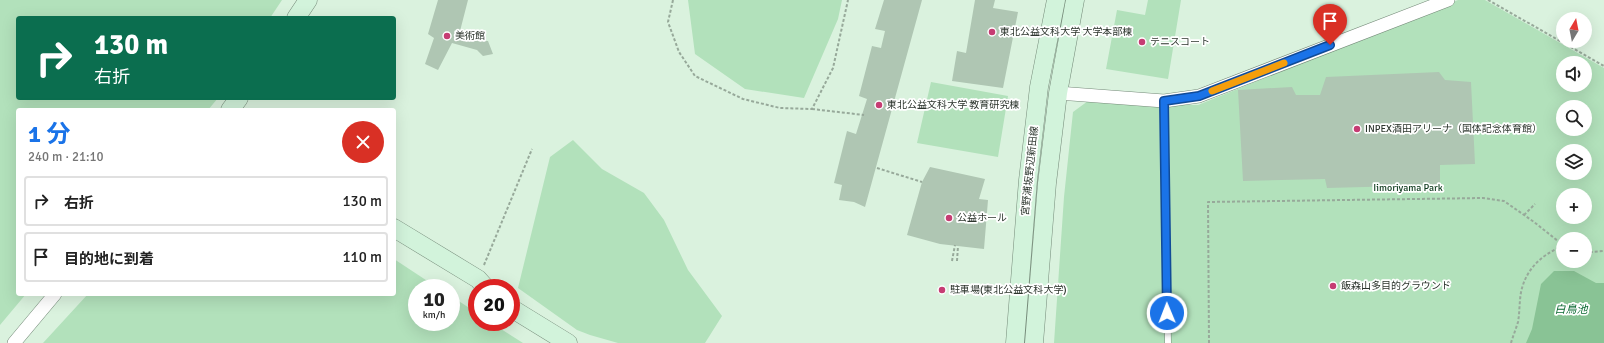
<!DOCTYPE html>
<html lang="ja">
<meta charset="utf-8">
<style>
body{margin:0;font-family:Signika,"Noto Sans JP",sans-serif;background:#f2f2f2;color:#222;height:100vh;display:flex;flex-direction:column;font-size:15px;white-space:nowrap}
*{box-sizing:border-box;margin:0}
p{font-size:13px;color:#767676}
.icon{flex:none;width:22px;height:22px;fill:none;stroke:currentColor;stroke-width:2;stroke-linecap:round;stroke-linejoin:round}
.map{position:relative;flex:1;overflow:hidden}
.side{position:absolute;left:16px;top:108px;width:380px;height:188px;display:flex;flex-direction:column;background:#fff;border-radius:4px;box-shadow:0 4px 16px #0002}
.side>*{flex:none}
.banner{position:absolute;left:16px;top:16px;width:380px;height:84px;border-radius:4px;box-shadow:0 4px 16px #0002;background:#0b6e4f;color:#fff;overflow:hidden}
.needle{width:26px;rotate:10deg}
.buttons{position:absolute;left:1556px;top:12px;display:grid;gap:8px}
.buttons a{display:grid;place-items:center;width:36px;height:36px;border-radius:50%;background:#fff;box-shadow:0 4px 16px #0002;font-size:20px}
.speed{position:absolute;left:408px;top:279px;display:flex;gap:8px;font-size:20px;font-weight:700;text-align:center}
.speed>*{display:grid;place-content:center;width:52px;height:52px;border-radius:50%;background:#fff;box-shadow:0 4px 16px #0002;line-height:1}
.speed small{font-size:10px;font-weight:400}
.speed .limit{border:6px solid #d22;background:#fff;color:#111}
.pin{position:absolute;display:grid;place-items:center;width:34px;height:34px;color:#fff;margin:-41px -17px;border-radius:50% 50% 50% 0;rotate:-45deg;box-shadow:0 0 4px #0007}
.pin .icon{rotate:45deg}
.me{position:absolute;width:44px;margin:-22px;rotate:359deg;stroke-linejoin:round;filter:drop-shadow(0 0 3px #0008)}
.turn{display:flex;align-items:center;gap:14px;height:84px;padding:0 12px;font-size:18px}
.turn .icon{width:52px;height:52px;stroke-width:2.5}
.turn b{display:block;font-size:28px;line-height:34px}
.round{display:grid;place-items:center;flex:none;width:42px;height:42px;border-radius:21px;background:#f2f2f2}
.summary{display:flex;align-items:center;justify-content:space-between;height:68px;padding:0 12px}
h1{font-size:24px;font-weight:700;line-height:30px;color:#1a73e8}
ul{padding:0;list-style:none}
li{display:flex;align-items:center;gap:12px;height:50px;margin:0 8px 6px;padding:0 4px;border:2px solid #e0e0e0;border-radius:4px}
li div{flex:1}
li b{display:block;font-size:15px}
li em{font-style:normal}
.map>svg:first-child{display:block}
.green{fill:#b2e1bb;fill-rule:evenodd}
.water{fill:#89c395}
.building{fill:#afc6b3}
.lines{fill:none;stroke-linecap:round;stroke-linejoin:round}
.lane-casing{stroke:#758a79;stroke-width:7}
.street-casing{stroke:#758a79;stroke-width:14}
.secondary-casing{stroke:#758a79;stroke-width:19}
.path{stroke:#97a99a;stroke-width:2;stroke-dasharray:3 2;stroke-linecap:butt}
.lane{stroke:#fff;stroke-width:6}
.street{stroke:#fff;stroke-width:13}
.secondary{stroke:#d2f3db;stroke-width:18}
.route-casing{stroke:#114b97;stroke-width:10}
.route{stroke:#1a73e8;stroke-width:7}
.slow{stroke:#f59e0b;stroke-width:7}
.poi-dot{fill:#c63c73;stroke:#fff;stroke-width:1.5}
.labels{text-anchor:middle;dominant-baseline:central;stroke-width:3.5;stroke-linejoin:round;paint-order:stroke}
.poi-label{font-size:10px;fill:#2c352d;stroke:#fff;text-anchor:start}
.street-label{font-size:10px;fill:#2c352d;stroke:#fff}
.park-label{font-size:10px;fill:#0b381a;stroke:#fff}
.water-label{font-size:11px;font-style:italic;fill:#096830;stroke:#fff}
</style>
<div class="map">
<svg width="1604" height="343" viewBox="0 0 1604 343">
<rect width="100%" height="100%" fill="#daf2de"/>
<path class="green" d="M0,0H282L270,18H18V98H218L208,110H18V294H26L0,325Z
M688,0H842L838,19L804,98L745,89L695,54Z
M1148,0H1181L1168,79L1106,69L1117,10L1145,15Z
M1458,0H1485L1604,68V343H1054L1064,197L1073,112L1088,101L1154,105H1198ZM1563,63H1585V85H1563ZM1563,107H1585V129H1563ZM1563,151H1585V173H1563ZM1563,195H1585V217H1563ZM1563,239H1585V261H1563Z
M931,82L1008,96L998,157L917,143Z
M573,140L602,169L644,193L664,220L688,270L722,316L705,343H618L590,335L577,330L518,288L550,157Z
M394,259L438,288H417V322H451V296L477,313V322H490L523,343H43L88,294H394Z"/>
<path class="water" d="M1554,271H1574L1596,283H1604V343H1526L1532,329L1541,284Z"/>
<path class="building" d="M438,0H468L459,35L470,40L488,41L493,54L483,56L477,50L452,43L438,70L425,64L434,38L428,34Z
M884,0H922L865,207L854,202L839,200L842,185L834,183L847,131L856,134L867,99L859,96L872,46L881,48L885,31L875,29Z
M975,0H995L993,8L1018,12L1003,88L952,81L957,51L966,53Z
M1439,72L1445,80L1471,82L1475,164L1440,165V185L1327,188L1325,179L1243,181L1238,90L1292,87L1296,95H1320L1326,77Z
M930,167L985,179L979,199L988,200L984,249L940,244L907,235L922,182Z"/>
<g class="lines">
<g class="lane-casing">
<path id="lane" d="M1164,101L1168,343"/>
</g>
<g class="street-casing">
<path id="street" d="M1058,93L1164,101L1199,96L1448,0
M14,343L55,294"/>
</g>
<g class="secondary-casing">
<path id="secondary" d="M296,18L308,0
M230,110L239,98
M394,228L478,279L486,288
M511,308L568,343
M1015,343L1028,180L1039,87L1056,0
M1034,343L1047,183L1058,93L1075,0"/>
</g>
<path class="path" d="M673,0L668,22L679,52L695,76L743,99L780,108L812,109L833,68L848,0
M1488,0L1604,66
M812,109L864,115
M877,168L922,182
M1524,215L1535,204
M1585,250L1592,252L1604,251
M952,261L955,245
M957,261L958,246
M484,265L532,149
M1209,343L1208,202L1483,198L1504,201L1534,222L1563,245
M1511,343C1513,336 1516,329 1518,322C1520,311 1519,299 1522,288C1528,267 1543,254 1563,246"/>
<use href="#lane" class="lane"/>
<use href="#street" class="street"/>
<use href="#secondary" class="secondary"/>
</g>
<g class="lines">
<g class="route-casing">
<path id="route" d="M1167,313L1164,101L1199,96L1330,45"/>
</g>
<use href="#route" class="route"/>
<path class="slow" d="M1212,91L1284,63"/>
</g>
<g class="poi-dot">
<circle cx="992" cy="32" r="4"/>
<circle cx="447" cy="36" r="4"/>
<circle cx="1142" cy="42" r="4"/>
<circle cx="879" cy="105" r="4"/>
<circle cx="1357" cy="129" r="4"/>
<circle cx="949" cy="218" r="4"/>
<circle cx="1333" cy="286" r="4"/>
<circle cx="942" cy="290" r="4"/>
</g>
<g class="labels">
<g class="poi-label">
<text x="1000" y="32">東北公益文科大学 大学本部棟</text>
<text x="455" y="36">美術館</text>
<text x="1150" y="42">テニスコート</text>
<text x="887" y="105">東北公益文科大学 教育研究棟</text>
<text x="1365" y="129">INPEX酒田アリーナ（国体記念体育館）</text>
<text x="957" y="218">公益ホール</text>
<text x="1341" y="286">飯森山多目的グラウンド</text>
<text x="950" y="290">駐車場(東北公益文科大学)</text>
</g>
<g class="street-label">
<text transform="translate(1030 171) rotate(-84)">宮野浦坂野辺新田線</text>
</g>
<g class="park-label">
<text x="1408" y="188">Iimoriyama Park</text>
</g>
<g class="water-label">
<text x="1571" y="309">白鳥池</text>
</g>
</g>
</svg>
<div class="buttons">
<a><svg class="needle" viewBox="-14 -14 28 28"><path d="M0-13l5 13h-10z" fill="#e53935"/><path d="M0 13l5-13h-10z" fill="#767676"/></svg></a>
<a><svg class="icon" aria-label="sound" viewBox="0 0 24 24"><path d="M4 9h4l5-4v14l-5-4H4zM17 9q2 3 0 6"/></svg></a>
<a><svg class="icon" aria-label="search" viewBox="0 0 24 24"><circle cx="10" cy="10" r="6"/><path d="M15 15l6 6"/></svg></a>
<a><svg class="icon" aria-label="layers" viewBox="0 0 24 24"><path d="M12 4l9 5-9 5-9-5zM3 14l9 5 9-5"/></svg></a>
<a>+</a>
<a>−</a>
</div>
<div class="speed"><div>10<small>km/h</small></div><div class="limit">20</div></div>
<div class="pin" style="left:1330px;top:45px;background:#d93025"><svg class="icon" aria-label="arrive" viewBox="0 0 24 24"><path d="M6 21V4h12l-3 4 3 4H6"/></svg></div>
<svg class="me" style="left:1167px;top:313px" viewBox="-20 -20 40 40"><circle r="17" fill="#1a73e8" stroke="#fff" stroke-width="3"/><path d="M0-11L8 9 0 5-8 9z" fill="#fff"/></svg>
<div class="banner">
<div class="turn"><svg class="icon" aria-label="right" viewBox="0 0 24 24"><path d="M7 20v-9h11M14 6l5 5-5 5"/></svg><div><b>130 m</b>右折</div></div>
</div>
<section class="side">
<div class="summary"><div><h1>1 分</h1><p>240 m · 21:10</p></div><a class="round" style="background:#d93025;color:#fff"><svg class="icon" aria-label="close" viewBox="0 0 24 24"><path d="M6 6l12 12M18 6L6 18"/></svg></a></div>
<ul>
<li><svg class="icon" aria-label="right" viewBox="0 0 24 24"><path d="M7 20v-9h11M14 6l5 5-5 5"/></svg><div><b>右折</b></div><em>130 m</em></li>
<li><svg class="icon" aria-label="arrive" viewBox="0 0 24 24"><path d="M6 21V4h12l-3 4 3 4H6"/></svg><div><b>目的地に到着</b></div><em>110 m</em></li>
</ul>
</section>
</div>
